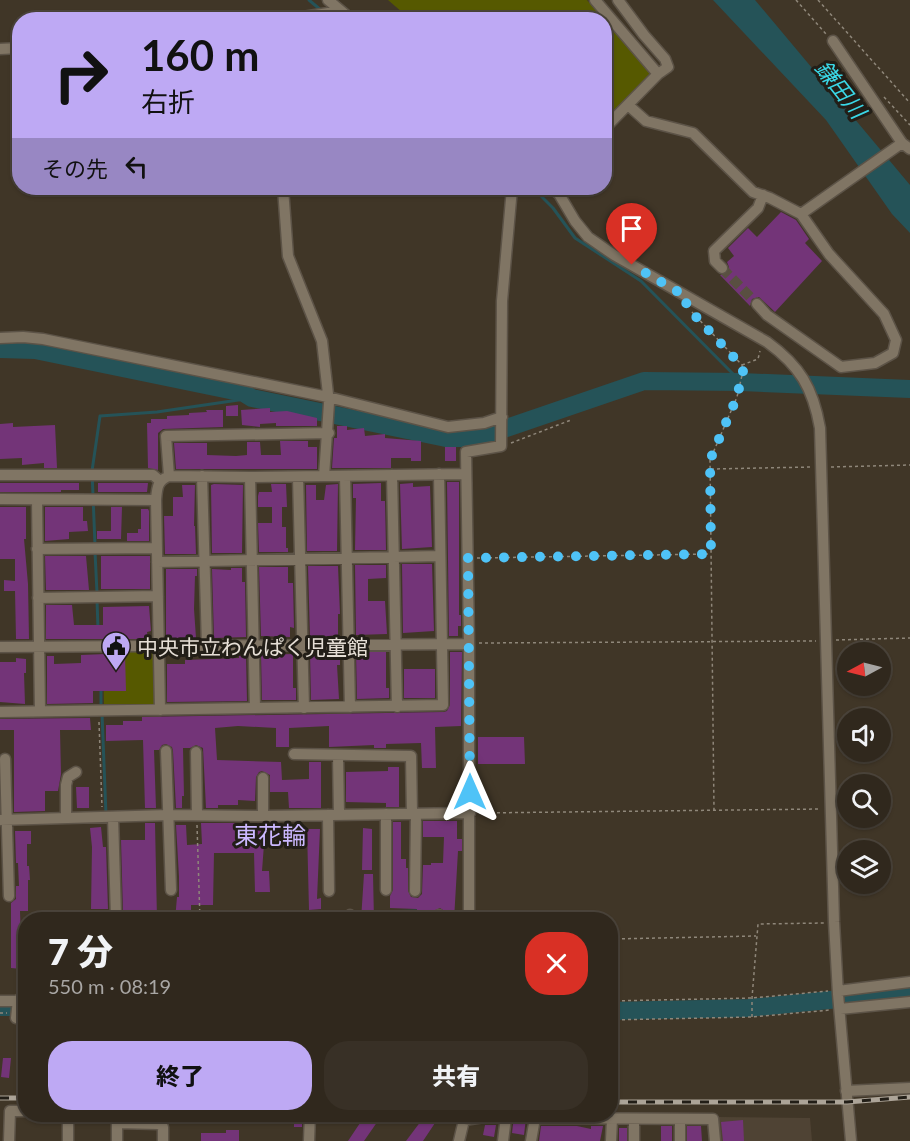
<!DOCTYPE html>
<html lang="ja">
<meta charset="utf-8">
<style>
body{margin:0;font-family:Lato,"Noto Sans JP",sans-serif;background:#383026;color:#f1f3f6;height:100vh;display:flex;flex-direction:column;font-size:22px;white-space:nowrap}
*{box-sizing:border-box;margin:0}
p{font-size:20px;color:#a8a6a4}
.icon{flex:none;width:33px;height:33px;fill:none;stroke:currentColor;stroke-width:2;stroke-linecap:round;stroke-linejoin:round}
.map{position:relative;flex:1;overflow:hidden}
.sheet{position:absolute;left:18px;top:912px;width:600px;height:210px;display:flex;flex-direction:column;background:#30281d;border-radius:24px;box-shadow:0 2px 4px #0004,0 0 0 2px #4b443b}
.sheet>*{flex:none}
.banner{position:absolute;left:12px;top:12px;width:600px;height:183px;border-radius:24px;box-shadow:0 2px 4px #0004,0 0 0 2px #4b443b;background:#bea9f4;color:#111;overflow:hidden}
.needle{width:39px;rotate:263deg}
.buttons{position:absolute;left:837px;top:642px;display:grid;gap:12px}
.buttons a{display:grid;place-items:center;width:54px;height:54px;border-radius:50%;background:#30281d;box-shadow:0 2px 4px #0004,0 0 0 2px #4b443b;font-size:30px}
.pin{position:absolute;display:grid;place-items:center;width:51px;height:51px;color:#fff;margin:-62px -26px;border-radius:50% 50% 50% 0;rotate:-45deg;box-shadow:0 0 6px #0007}
.pin .icon{rotate:45deg}
.me{position:absolute;width:66px;margin:-33px;rotate:0deg;stroke-linejoin:round;filter:drop-shadow(0 0 4px #0008)}
.turn{display:flex;align-items:center;gap:21px;height:126px;padding:0 30px;font-size:27px}
.turn .icon{width:78px;height:78px;stroke-width:2.5}
.turn b{display:block;font-size:42px;line-height:51px}
.then{display:flex;align-items:center;height:57px;padding:0 30px;background:#0003;gap:12px;font-size:22px}
.round{display:grid;place-items:center;flex:none;width:63px;height:63px;border-radius:24px;background:#383026}
.overview{display:flex;align-items:center;justify-content:space-between;height:102px;padding:0 30px}
h1{font-size:36px;font-weight:800;line-height:45px}
.action{display:flex;gap:12px;margin-top:auto;padding:12px 30px}
.action a{flex:1;height:69px;border-radius:24px;background:#bea9f4;color:#111;font-size:24px;font-weight:800;line-height:69px;text-align:center}
.action a+a{background:#383026;color:#f1f3f6}
.map>svg:first-child{display:block}
.education{fill:#4f4334}
.green{fill:#565900}
.water{fill:#255358}
.lines{fill:none;stroke-linecap:round;stroke-linejoin:round}
.stream{stroke:#255358;stroke-width:3}
.river{stroke:#255358;stroke-width:18}
.building{fill:#733478}
.minor-tunnel{stroke:#594f41;stroke-width:10;stroke-dasharray:10 5;stroke-linecap:butt}
.minor-casing{stroke:#5c5347;stroke-width:13}
.path{stroke:#8f877a;stroke-width:1.5;stroke-dasharray:3 3;stroke-linecap:butt}
.minor{stroke:#807564;stroke-width:10}
.rail-casing{stroke:#aca498;stroke-width:5}
.rail{stroke:#221e17;stroke-width:3;stroke-dasharray:9;stroke-linecap:butt}
.route{stroke:#4fc3f7;stroke-width:10;stroke-dasharray:0 18}
.labels{text-anchor:middle;dominant-baseline:central;stroke-width:6;stroke-linejoin:round;paint-order:stroke}
.poi-label{font-size:21px;fill:#e6dfd6;stroke:#221e17;text-anchor:start}
.water-label{font-size:22px;font-style:italic;fill:#3ad7e6;stroke:#221e17}
.quarter-label{font-size:24px;fill:#cbb8ff;stroke:#221e17}
</style>
<div class="map">
<svg width="910" height="1141" viewBox="0 0 910 1141">
<rect width="100%" height="100%" fill="#403627"/>
<path class="education" d="M718,1117L810,1118L812,1141H720Z"/>
<path class="green" d="M388,0H587L603,19H410Z
M604,21L651,73L607,117L604,114Z
M155,651V706L104,707L103,652Z"/>
<path class="water" d="M713,0H755L910,185V233L892,214L826,120Z"/>
<g class="lines">
<path class="stream" d="M309,0L322,11
M533,188L553,208L575,238L641,281L741,382
M95,545L92,471L100,416L157,412L252,398
M95,552L97,593
M97,600L98,629
M101,690V707
M102,713L106,815
M371,912L421,911
M309,913L364,912"/>
<path class="river" d="M0,349L35,350L244,393L252,398L446,438H477L644,381L741,382L910,389
M0,1007H26
M610,1011L749,1008L910,992"/>
</g>
<path class="building" d="M781,212L796,220L809,239L805,243L822,261L775,312L759,297L752,299L750,306L720,275L728,273L729,267L727,262L734,256L728,248L748,228L757,237Z
M238,405V416H226V406Z
M270,408V412L287,411L317,418V426H276V423L260,424V427L242,425L241,410Z
M206,410H223V427L163,429L158,433V470L148,468L147,423H151V419H167V416L189,415V413L207,412Z
M13,423V427L55,425L57,468H44V463L22,465V458L0,459V424Z
M337,426H347V430L364,428L365,436L385,434V438L421,441V461H411V458H391V468H332L334,438H337Z
M280,441H308V447H317V469H176L174,443H207V455L236,456L247,455V442H260L261,455H281Z
M445,447H456V461H445Z
M447,482H459V615H461V626H458V636H449Z
M0,483H79V490H61V492H0Z
M98,483H148L147,492H98Z
M381,483V501H385L386,550H355L356,498H353V484Z
M413,483V487L430,486L432,547L402,549L400,484Z
M214,484L243,485L242,553H212L211,485Z
M271,484H286L287,507H282V527H286V548H288V552H259L258,523H272V507H258V496L259,492H272Z
M338,484L337,551H307L306,485H316V500H324L326,485Z
M182,485H195L194,526H195L196,554H165L164,516H173V497H183Z
M0,507H26V539H24L28,584L29,639H16L15,591H4V580L15,581V559H0Z
M45,507H83V521H87L88,531L69,532V539L45,541Z
M111,507H122L121,539H97V531H111Z
M141,509H148L149,511V541H127V533H138V529H141Z
M45,556H86L89,590H46Z
M101,556H150V589H101Z
M402,564H432L434,631L403,633Z
M355,565H386V578L368,579V601H385L387,634L356,635Z
M308,566H338L340,614H338V635L310,638Z
M259,567H288V583H293L294,628L290,627V637L261,636Z
M231,568H242V582H245L246,637L214,638L212,569L231,570Z
M166,569H197V576H195L194,609L196,638H166Z
M46,605H72L74,625H103V607L149,606L151,631L147,632L148,639H46Z
M340,652V665H337L339,699L311,700L310,653Z
M356,652H386V688H389V698L357,699Z
M450,652H462L461,726L435,727L436,768H422L421,743L386,744V748H374V745L329,747V726L289,728V747H276V728L238,726L215,728L217,760L281,762L282,780L309,779V762H321V808H289L288,792H270V775L262,771L259,772L256,777L255,801L238,800V805H218V808H206L203,748L196,745L190,748H183L184,796H182V808H176L173,751L172,747L166,744L162,745L159,750H154L156,808H145L143,740L106,741V725H123V721H142V717L444,712L447,711L450,705Z
M106,654H125L126,691H93V703L47,704V656H54V664L81,663V655Z
M293,654V688H296V700H262L261,655Z
M239,656H246L247,701L167,702V664H185V660L239,658Z
M16,658L26,659V673H24L25,704L0,702V662H16Z
M404,669H435V698H404Z
M90,718L91,730H60L61,774L58,791H45V811L14,812V730H0V719Z
M478,737H524L525,764H478Z
M388,767H399V807H386V803L346,802V772L388,771Z
M76,787H89V808H77Z
M423,821H457V839H462V851H458L454,920H447L446,912L440,908L433,911L432,920H417V909L390,908V896L393,890V822H401V859H406V868H408V891L411,897L418,898L422,894L423,865H431V863H443L444,837H423Z
M145,823H155L157,920H144V913H123L121,840H145Z
M201,823H262V831H265L262,871H269L270,892H255L254,853H214L213,905H191V920H175L177,897H179V877L176,825H186L187,845L202,844Z
M101,827L103,847H106L108,909H91L92,847L90,828Z
M363,828L372,829V870H362Z
M307,829H320L317,899L321,898V909L309,910Z
M15,831H31V844H27V866H29L30,880H28V911H20L22,969L11,968V903L16,899V886H19L18,863H16Z
M364,874H373L374,920H361Z
M3,1058H11L9,1078L1,1077Z
M294,1114H302V1127H294Z
M366,1114H373L380,1118L364,1141H348Z
M514,1116L526,1118L524,1135L512,1133Z
M424,1117L435,1123L423,1141H406Z
M743,1120L744,1141H723L721,1122Z
M485,1125H496L494,1137L483,1135Z
M541,1126H577L591,1129V1126H603L600,1141H539Z
M661,1126H672V1141H661Z
M687,1126H701L702,1141H687Z
M619,1128H627V1141H619Z
M226,1130H239V1141H201V1133H226Z"/>
<g class="lines">
<path class="minor-tunnel" d="M722,268L757,304"/>
<g class="minor-casing">
<path id="minor" d="M328,0L352,20
M595,0L658,74L604,129
M618,0L644,35L665,59L668,67L658,74
M284,20L341,11
M833,41L902,143L910,149
M0,49L20,48
M628,105L646,121L693,133L753,192L770,198L801,214L829,254L884,314L896,340L893,353L875,363L841,367L767,315L757,304
M283,188L288,256L322,341L329,403L324,476
M552,188L559,194L575,221L588,237L614,255L767,342C800,366 813,388 820,428L834,922L838,994L851,1141
M801,214L902,143
M722,268L715,261L714,251L758,208L763,195
M0,338L23,337L43,339L328,397L448,427L484,423L502,417
M0,475H153L160,481
M392,475L397,707
M169,476L166,436L329,433
M202,476L207,645
M345,476L350,707
M250,477L255,708
M298,477L304,708
M0,499L156,500
M37,500L40,711
M37,549L157,548
M157,562L440,556
M38,598L158,596
M0,647L469,644
M160,710L156,500C157,488 157,481 169,476L250,477L465,474
M0,712L443,705L439,474
M166,751L171,890
M196,752L197,815
M294,754L411,756L412,814
M338,755L339,815
M5,759L9,896
M328,815L329,891
M263,816V778
M66,818V785L68,777L76,772
M0,820L169,815L263,816L470,813
M386,890V814
M415,891L416,814
M350,915V920
M439,915V920
M384,919V920
M88,920L116,917L113,817
M469,920V644L466,452L501,446L502,301L512,188
M838,991L910,982
M0,1001H26
M840,1009L910,1002
M16,1018L18,1000
M846,1091L910,1088
M115,1114L117,1118V1141
M117,1123L159,1124L163,1127V1141
M9,1141L10,1111H26
M68,1141V1114
M309,1141L310,1114
M459,1141L464,1120L484,1117H506L503,1141
M531,1141L535,1118L713,1119L715,1141
M611,1141L612,1119
M634,1141V1119
M680,1141V1119"/>
</g>
<path class="path" d="M796,0L826,34
M818,0L910,103
M884,97L910,125
M692,312L742,365L743,371L737,397L710,460L714,810
M742,365L758,359L760,351
M511,443L571,420
M831,467L910,465
M711,469L811,467
M477,558L710,554
M836,640L910,638
M479,643L816,641
M99,722L102,807
M479,813L820,809
M197,825L200,920
M610,939L756,936
M610,1001L752,998L828,991
M0,1013H7
M752,1017V998L758,924L824,923
M610,1020L752,1017L830,1010"/>
<use href="#minor" class="minor"/>
<g class="rail-casing">
<path id="rail" d="M0,1098H26
M610,1102H847L910,1097"/>
</g>
<use href="#rail" class="rail"/>
</g>
<g class="lines">
<path class="route" d="M470,792L468,558L711,554L710,460L737,397L743,371L741,365L686,306L687,297L632,265"/>
</g>
<defs>
<g id="civic-pin" transform="scale(1.5)"><path d="M0 17L-7.5 6A9.5 9.5 0 1 1 7.5 6Z" fill="#bea9f4" stroke="#221e17"/><path d="M-.6-6.5H3V-4.5H.6V-3L4-1V1h2V6H-6V1h2V-1L-.6-3ZM-1.2 2.5V6h2.4V2.5Z" fill="#111"/></g>
</defs>
<g fill-rule="evenodd">
<use href="#civic-pin" x="116" y="646"/>
</g>
<g class="labels">
<g class="poi-label">
<text x="137" y="646">中央市立わんぱく児童館</text>
</g>
<g class="water-label">
<text transform="translate(841 89) rotate(52)">鎌田川</text>
</g>
<g class="quarter-label">
<text x="270" y="834">東花輪</text>
</g>
</g>
</svg>
<div class="buttons">
<a><svg class="needle" viewBox="-14 -14 28 28"><path d="M0-13l5 13h-10z" fill="#e53935"/><path d="M0 13l5-13h-10z" fill="#a8a6a4"/></svg></a>
<a><svg class="icon" aria-label="sound" viewBox="0 0 24 24"><path d="M4 9h4l5-4v14l-5-4H4zM17 9q2 3 0 6"/></svg></a>
<a><svg class="icon" aria-label="search" viewBox="0 0 24 24"><circle cx="10" cy="10" r="6"/><path d="M15 15l6 6"/></svg></a>
<a><svg class="icon" aria-label="layers" viewBox="0 0 24 24"><path d="M12 4l9 5-9 5-9-5zM3 14l9 5 9-5"/></svg></a>
</div>
<div class="pin" style="left:632px;top:265px;background:#d93025"><svg class="icon" aria-label="arrive" viewBox="0 0 24 24"><path d="M6 21V4h12l-3 4 3 4H6"/></svg></div>
<svg class="me" style="left:470px;top:792px" viewBox="-20 -20 40 40"><path d="M0-17L14 15 0 8-14 15z" fill="#4fc3f7" stroke="#fff" stroke-width="4"/></svg>
<div class="banner">
<div class="turn"><svg class="icon" aria-label="right" viewBox="0 0 24 24"><path d="M7 20v-9h11M14 6l5 5-5 5"/></svg><div><b>160 m</b>右折</div></div>
<div class="then">その先<svg class="icon" aria-label="left" viewBox="0 0 24 24"><path d="M17 20v-9H6M10 6l-5 5 5 5"/></svg></div>
</div>
<section class="sheet">
<div class="overview"><div><h1>7 分</h1><p>550 m · 08:19</p></div><a class="round" style="background:#d93025;color:#fff"><svg class="icon" aria-label="close" viewBox="0 0 24 24"><path d="M6 6l12 12M18 6L6 18"/></svg></a></div>
<div class="action"><a>終了</a><a>共有</a></div>
</section>
</div>
